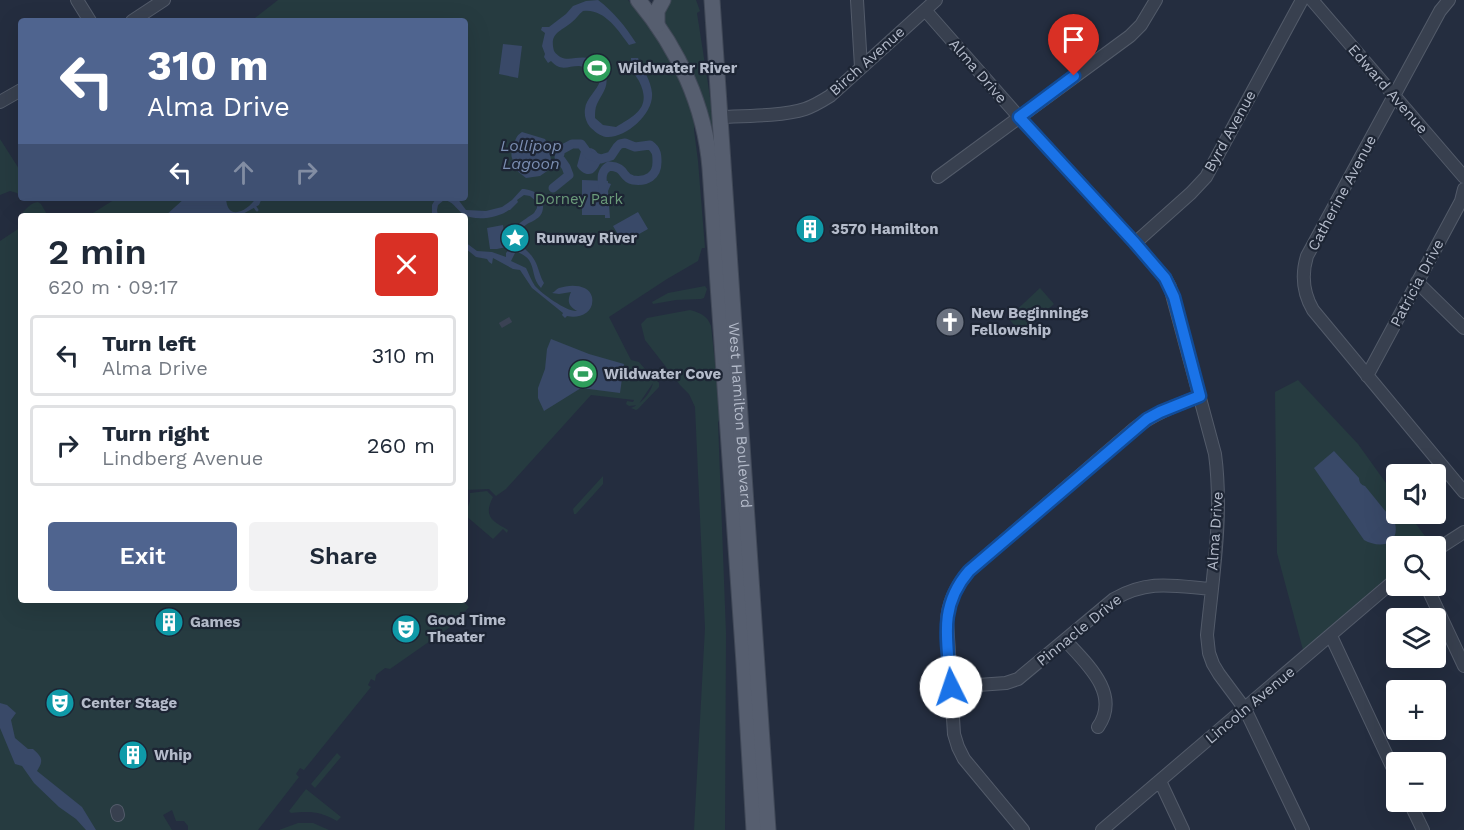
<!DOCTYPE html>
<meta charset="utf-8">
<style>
body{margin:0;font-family:"Work Sans",sans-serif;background:#f2f2f3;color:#1f2937;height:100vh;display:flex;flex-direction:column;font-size:22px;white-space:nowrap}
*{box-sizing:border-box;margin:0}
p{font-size:20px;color:#747a83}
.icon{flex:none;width:33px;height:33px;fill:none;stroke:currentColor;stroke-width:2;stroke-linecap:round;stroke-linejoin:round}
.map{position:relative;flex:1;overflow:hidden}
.details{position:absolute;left:18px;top:213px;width:450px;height:390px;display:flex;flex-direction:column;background:#fff;border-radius:6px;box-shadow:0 6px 24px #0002}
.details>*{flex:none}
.top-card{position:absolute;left:18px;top:18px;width:450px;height:183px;border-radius:6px;box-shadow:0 6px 24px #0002;background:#4f648f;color:#fff;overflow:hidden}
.buttons{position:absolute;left:1386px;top:464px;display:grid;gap:12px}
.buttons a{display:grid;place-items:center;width:60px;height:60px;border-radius:6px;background:#fff;box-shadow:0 6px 24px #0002;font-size:30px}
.pin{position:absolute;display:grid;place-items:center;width:51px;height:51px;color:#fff;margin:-62px -26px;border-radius:50% 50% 50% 0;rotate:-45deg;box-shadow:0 0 6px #0007}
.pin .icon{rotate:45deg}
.me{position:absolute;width:66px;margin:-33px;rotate:356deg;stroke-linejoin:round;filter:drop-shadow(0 0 4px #0008)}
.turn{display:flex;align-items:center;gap:21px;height:126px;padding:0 30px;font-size:27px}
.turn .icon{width:78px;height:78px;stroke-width:2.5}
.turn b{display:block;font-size:42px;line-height:51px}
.lanes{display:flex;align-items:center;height:57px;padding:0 30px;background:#0003;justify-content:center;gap:30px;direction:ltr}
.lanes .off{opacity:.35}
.round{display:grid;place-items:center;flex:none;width:63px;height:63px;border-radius:6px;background:#f2f2f3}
.overview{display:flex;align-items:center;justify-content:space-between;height:102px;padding:0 30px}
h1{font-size:36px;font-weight:600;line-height:45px}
.button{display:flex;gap:12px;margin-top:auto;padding:12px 30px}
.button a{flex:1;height:69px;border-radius:6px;background:#4f648f;color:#fff;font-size:24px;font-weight:600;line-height:69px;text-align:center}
.button a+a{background:#f2f2f3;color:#1f2937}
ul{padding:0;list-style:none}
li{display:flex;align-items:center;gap:18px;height:81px;margin:0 12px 9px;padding:0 18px;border:3px solid #e0e1e3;border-radius:6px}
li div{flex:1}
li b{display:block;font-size:22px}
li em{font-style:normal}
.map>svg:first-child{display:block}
.green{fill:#263b40}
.water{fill:#394968}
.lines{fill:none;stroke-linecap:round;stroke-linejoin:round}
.stream{stroke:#394968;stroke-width:3}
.canal{stroke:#394968;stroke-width:9}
.minor-tunnel{stroke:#3a4254;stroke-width:12;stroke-dasharray:12 6;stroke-linecap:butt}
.minor-casing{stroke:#535b6a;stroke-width:14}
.major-casing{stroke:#414958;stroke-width:17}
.minor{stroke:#38404f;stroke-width:12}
.major{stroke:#565e6f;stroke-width:15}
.route-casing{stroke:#114b97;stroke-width:15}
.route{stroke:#1a73e8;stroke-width:10}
.labels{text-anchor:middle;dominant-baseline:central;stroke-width:4.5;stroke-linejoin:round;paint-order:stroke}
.street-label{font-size:15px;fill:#b4bbca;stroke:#1d2534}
.poi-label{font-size:15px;font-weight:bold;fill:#b4bbca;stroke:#1d2534;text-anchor:start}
.park-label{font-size:15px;fill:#6b9b7a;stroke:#1d2534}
.water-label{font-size:16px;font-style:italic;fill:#7b8eb2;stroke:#1d2534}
</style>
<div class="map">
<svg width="1464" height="830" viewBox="0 0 1464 830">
<rect width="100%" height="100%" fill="#242d3f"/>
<path class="green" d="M278,0H628L657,37L677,71L695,120L694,130L698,161L705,248H702L698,261L667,279L609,317L631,360L639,362L651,376L653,374L659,383V387L638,409L636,410L631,408C641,404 651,393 653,383L638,405L629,406L626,404L627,401L633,402L634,400L591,395L506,489L496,496L489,489L466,490L467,498L465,500V216H88L117,198H465V21H251Z
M668,0H696L700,11L697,13L712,110L714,158L663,29L661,10Z
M0,139L21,172V195L20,196L17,193L10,191L0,195Z
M38,202L41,204L48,216H24L23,212C28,207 31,203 38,202Z
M21,227V600H462L469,607L453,625L390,669L385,668L376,675L375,681L371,679L368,685L371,687L304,770L300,768L296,774L299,777L258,830H188V826L184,821H176L172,810L163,815L172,830H0V241Z
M705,286L707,289L704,298L701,299L676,300L653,304L652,302L668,293Z
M1040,288L1054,304L1022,334L1008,318Z
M690,310C700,313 707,315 711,326L721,418L718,422L726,633L725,830H694L705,628L695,407L689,394L680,385L645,340L641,324L647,318Z
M1298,380L1358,444L1396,497V513H1408L1430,543L1426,546H1396V570L1303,650L1277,553L1275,392Z
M603,476V484L576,514H574L573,509Z
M487,491L493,497C483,517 492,521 508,530L507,533L503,529L493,539L465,515L470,501V493Z
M337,753L341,757L315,788L311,784Z
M306,789L341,817L337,821C320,811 310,811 291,813L289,811Z
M298,823H313L329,830H279Z"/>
<path class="water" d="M598,0C614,12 625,26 636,43L629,45C618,30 604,8 583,11C579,14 576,19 572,22C561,32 549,32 554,51C566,68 580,50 597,62C600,65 604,69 605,73C610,86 602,93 597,104C595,108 595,113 595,118L603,125L616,127C636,115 652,107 639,81C634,74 631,67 631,58H638C643,69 651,81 652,93C654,114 625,139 606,137C600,136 594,131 590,127C586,122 584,115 585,109C586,98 597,91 600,81L590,67C586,67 583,67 579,66C567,66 561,72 551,61L548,63L544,57L545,54L542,46L545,33L541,30L542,27H549L566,14L573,6L586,1Z
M503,44L522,46L518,78L499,74Z
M522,132L545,139L548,145L552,165L550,169L540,176L526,178L516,170C514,157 508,159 514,145C516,138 516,136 522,132Z
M587,148C596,147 599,154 601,162C599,165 598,168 596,170C590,178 581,173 577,166L581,151Z
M582,180L608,181V183L611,184L608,191L610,218H605V215H582Z
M522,189C528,189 535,191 539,196C541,199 542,202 543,205C544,221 529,220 521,229C518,233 518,238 518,243C525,249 532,254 536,263C539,270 540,276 544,283L541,288C532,279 535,269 529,260C526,256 520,253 516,251L511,261L526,268C529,274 531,280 535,286C542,294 567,312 577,311C568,306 567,301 571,292L559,294L552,293C553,293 558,288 559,288C570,284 589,284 592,297C595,313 579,319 567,316L565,318L562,315L563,313L532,288L520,270L513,269L493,258L492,264L489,262L487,259L476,257L465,248V242L477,251L492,252L506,257V253L513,245C508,227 522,222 534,213L537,208V202L530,196L524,195L517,200L518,202L510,210H509C498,218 475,222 463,214C456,209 453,201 444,200L438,205L437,210L438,216L432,215V205L436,198H457L466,210L486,211L502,207L512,200Z
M185,198H226C227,222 248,211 256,198H262L259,205L239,216H165Z
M638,212L648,229L623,243L613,226Z
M503,225L506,247L497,249H490L487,228Z
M551,339L589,354L624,364L620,393L581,388L544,411L538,398V388L545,369L547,349Z
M1334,451L1359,478C1359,482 1361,485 1365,486L1395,523C1400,545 1380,549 1364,540L1314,468Z
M0,703L7,705L16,713L11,720L15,738L28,749H33C42,757 44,760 37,771L82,807L96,830H86L76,819L59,807L34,783L22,766L15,764L0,728Z"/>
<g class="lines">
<path class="stream" d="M255,207L257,210"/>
<path class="canal" d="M553,188L569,175L566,167L559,157L561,150L572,144H581L589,155L601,159L611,156L617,147L620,144L625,143L635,147L650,145C657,150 657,155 657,162C657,176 647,182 633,180C621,178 627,167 609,166C600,172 602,179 603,189"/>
<path class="minor-tunnel" d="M504,320L507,325"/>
<g class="minor-casing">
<path id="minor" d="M77,0L90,21
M857,0L861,67
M1312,0L1464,177
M1449,0L1440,11L1307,256C1301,276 1303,293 1313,310L1464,492
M925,10L1019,117L1135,243L1165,278L1170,287L1215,454C1223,514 1213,575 1207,635L1209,653L1213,664L1219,674L1245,709L1303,830
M132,21L164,0
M0,102L21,90
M721,117C745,116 783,116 805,109C814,106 822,101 830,96L936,0
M938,177L1130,36L1141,25L1156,0
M1135,243L1191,193L1206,177L1302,0
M1417,282L1464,328
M1367,376L1461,201L1464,189
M1436,550L1464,532
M1426,585L1464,666
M1331,636L1396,775
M1065,640C1087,664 1121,694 1098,727
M950,687L1006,683L1018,679L1114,599C1149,579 1174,586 1211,589
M1160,781L1183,830
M1409,801L1423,830
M117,811L118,815
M1023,830L964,759L958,747L954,734L947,621C948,601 956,586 969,571L1135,428C1155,413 1177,405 1200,396
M1102,830L1396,579"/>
</g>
<g class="major-casing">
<g id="major">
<path d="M638,0C678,48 705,106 710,168L744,663L754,830"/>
<path id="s1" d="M712,0L768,830"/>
<path d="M657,25V11L663,0"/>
</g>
</g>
<use href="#minor" class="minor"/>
<use href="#major" class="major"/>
</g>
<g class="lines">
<g class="route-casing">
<path id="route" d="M951,687C948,643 937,608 969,571L1147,419L1160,412L1200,396L1174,297L1165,278L1135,243L1019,117L1074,76"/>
</g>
<use href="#route" class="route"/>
</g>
<defs>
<g id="stadium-disc" transform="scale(1.5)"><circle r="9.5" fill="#2e9e5b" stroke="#1d2534"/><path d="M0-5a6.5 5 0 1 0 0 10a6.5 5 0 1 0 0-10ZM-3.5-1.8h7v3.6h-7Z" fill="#fff"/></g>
<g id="building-disc" transform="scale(1.5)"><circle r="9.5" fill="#0f9aa8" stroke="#1d2534"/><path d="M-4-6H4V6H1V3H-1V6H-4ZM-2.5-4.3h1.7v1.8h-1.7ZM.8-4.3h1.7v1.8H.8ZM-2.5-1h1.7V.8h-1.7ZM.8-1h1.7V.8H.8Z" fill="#fff"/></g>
<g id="sight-disc" transform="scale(1.5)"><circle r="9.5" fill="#0f9aa8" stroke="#1d2534"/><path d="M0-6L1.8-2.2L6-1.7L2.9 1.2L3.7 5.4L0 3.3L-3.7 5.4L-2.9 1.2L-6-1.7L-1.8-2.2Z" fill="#fff"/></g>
<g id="church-disc" transform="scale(1.5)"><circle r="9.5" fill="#6b7280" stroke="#1d2534"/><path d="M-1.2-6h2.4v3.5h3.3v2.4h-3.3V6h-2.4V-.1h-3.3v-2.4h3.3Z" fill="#fff"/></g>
<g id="theatre-disc" transform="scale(1.5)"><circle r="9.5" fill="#0f9aa8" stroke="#1d2534"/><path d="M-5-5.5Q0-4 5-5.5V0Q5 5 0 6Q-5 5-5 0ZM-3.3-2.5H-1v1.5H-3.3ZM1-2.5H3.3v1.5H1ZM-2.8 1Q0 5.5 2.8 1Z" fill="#fff"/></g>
</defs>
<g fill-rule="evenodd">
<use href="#stadium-disc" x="597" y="68"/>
<use href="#building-disc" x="810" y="229"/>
<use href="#sight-disc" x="515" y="238"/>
<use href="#church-disc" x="950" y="322"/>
<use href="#stadium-disc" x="583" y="374"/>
<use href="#building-disc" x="169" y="622"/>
<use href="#theatre-disc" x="406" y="629"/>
<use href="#theatre-disc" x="60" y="703"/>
<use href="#building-disc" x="133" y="755"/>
</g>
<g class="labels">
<g class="street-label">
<text transform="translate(867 61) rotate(-42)">Birch Avenue</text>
<text transform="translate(978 71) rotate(49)">Alma Drive</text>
<text transform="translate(1388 89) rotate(49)">Edward Avenue</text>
<text transform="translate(1230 131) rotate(-61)">Byrd Avenue</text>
<text transform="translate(1342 193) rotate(-62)">Catherine Avenue</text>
<text transform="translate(1417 283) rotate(-62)">Patricia Drive</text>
<text stroke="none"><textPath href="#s1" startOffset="416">West Hamilton Boulevard</textPath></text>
<text transform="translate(1215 531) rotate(-86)">Alma Drive</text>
<text transform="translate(1079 630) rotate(-39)">Pinnacle Drive</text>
<text transform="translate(1250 705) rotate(-40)">Lincoln Avenue</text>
</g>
<g class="poi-label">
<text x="618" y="68">Wildwater River</text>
<text x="831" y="229">3570 Hamilton</text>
<text x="536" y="238">Runway River</text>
<text x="971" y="313">New Beginnings<tspan x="971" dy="17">Fellowship</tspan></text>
<text x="604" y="374">Wildwater Cove</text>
<text x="427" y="620">Good Time<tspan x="427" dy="17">Theater</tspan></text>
<text x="190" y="622">Games</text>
<text x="81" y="703">Center Stage</text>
<text x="154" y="755">Whip</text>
</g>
<g class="park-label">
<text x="579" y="199">Dorney Park</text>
</g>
<g class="water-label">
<text x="531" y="145">Lollipop<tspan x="531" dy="18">Lagoon</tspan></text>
</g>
</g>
</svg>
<div class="buttons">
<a><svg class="icon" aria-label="sound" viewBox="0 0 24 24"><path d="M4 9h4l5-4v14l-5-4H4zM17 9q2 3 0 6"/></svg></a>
<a><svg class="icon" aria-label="search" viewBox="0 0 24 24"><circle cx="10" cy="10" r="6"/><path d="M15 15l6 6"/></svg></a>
<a><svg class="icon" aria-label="layers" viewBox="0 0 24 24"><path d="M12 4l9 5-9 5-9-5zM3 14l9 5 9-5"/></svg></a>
<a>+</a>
<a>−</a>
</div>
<div class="pin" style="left:1074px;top:76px;background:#d93025"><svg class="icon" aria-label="arrive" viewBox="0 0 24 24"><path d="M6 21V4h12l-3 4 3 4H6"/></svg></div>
<svg class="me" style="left:951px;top:687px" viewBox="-20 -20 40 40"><circle r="19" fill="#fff"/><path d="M0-13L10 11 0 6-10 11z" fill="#1a73e8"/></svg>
<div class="top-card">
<div class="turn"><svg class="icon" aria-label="left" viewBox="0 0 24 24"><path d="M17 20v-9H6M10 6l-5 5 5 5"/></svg><div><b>310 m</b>Alma Drive</div></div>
<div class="lanes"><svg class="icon" aria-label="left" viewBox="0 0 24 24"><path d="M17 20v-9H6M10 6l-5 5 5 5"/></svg><svg class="icon off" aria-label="ahead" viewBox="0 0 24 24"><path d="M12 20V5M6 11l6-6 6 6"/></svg><svg class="icon off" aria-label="right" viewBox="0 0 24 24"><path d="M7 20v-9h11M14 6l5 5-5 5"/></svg></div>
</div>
<section class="details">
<div class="overview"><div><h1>2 min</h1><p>620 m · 09:17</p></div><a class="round" style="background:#d93025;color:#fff"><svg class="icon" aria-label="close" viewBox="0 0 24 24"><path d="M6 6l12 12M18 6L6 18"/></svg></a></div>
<ul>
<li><svg class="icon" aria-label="left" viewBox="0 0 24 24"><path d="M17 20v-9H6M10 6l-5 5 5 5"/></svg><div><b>Turn left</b><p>Alma Drive</p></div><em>310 m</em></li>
<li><svg class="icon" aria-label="right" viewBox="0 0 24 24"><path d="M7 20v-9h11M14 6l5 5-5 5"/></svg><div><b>Turn right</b><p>Lindberg Avenue</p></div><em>260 m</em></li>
</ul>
<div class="button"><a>Exit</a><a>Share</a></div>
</section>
</div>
